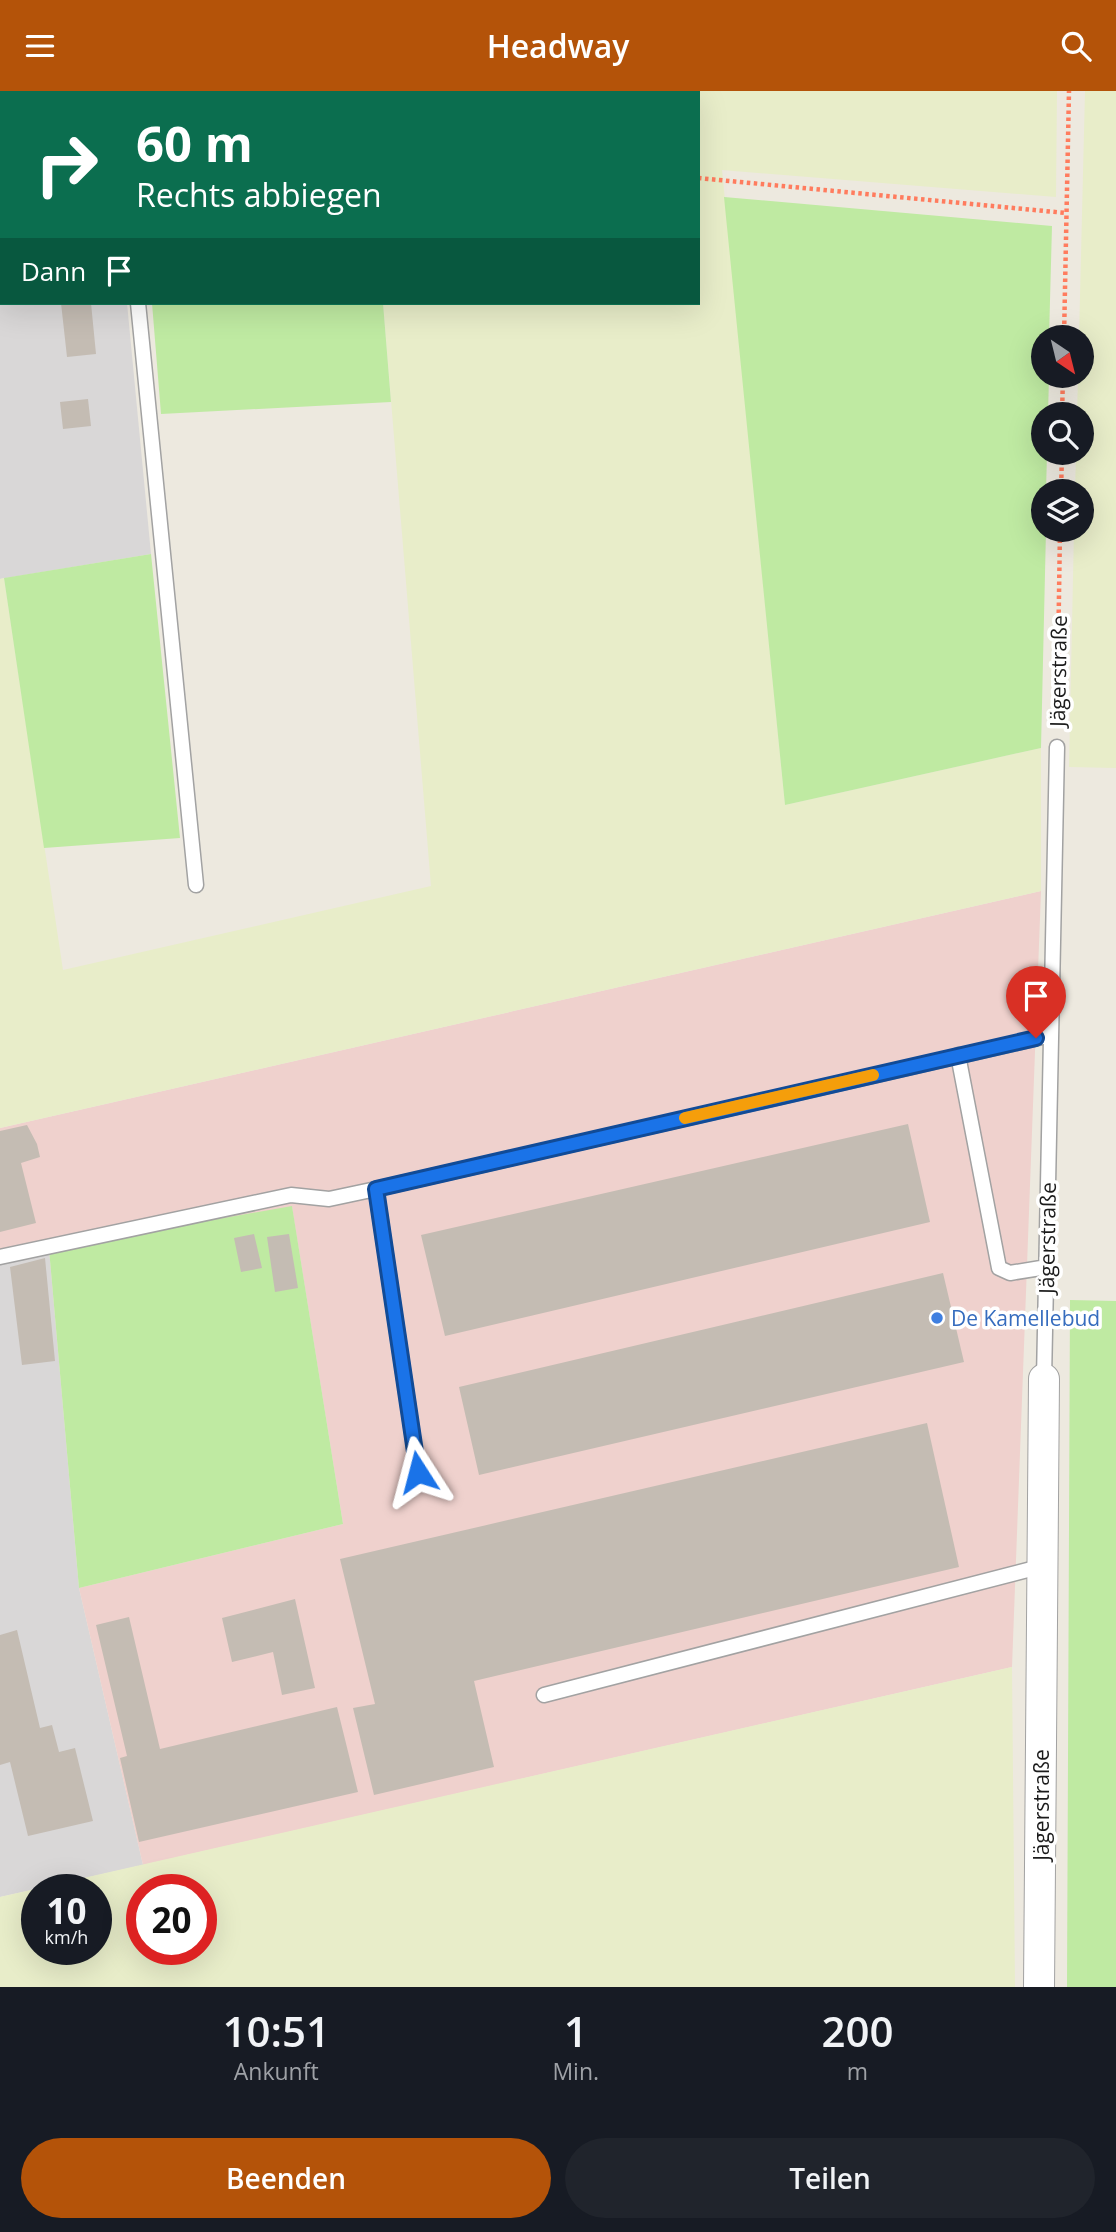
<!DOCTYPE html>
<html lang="de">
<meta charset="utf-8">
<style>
body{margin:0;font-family:"Open Sans",sans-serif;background:#20242c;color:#f1f3f6;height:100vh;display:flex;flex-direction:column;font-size:26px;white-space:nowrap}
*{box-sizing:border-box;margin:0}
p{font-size:23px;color:#9ea1a6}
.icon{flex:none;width:38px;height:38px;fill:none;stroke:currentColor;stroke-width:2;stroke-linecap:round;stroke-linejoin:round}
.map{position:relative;height:1896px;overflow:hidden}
.sheet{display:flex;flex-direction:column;background:#171b24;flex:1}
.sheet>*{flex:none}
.hud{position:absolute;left:0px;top:0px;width:700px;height:214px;box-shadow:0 7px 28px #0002;background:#0b6e4f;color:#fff;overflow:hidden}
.needle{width:46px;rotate:145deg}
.fabs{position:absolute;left:1031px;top:234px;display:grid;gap:14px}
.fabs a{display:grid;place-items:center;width:63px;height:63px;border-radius:50%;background:#171b24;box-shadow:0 7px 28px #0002;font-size:35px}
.speed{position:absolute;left:21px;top:1783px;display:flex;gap:14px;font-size:35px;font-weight:700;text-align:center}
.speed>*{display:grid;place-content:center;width:91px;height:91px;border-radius:50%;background:#171b24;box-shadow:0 7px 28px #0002;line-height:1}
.speed small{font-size:18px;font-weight:400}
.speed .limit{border:10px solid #d22;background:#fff;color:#111}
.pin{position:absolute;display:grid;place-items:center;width:60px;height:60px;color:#fff;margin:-72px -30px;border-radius:50% 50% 50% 0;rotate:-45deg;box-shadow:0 0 7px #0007}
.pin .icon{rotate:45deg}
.me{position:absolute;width:77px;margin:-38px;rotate:351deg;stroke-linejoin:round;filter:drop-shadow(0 0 5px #0008)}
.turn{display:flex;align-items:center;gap:24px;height:147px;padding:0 21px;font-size:32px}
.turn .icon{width:91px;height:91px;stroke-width:2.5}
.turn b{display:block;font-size:49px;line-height:60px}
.then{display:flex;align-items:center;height:66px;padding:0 21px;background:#0003;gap:14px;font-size:26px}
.eta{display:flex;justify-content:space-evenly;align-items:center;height:119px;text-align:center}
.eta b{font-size:42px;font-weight:600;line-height:49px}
.action{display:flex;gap:14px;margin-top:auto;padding:14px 21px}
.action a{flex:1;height:80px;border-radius:42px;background:#b45309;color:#fff;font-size:28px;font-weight:600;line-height:80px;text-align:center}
.action a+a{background:#20242c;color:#f1f3f6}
header{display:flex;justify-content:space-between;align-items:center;height:91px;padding:0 21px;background:#b45309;color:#fff;font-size:32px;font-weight:600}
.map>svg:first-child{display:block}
.residential{fill:#d9d7d7}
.commercial{fill:#efd1cd}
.farmland{fill:#e8edc9;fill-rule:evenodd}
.grass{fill:#bfeaa2}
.building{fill:#c4bcb3}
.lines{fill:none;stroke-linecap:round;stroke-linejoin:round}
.lane-casing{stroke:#a2a2a2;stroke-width:17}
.street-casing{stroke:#a2a2a2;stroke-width:32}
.path{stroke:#ff7c5e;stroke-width:4.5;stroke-dasharray:3.5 3.5;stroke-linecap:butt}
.lane{stroke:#fff;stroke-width:14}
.street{stroke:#fff;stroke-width:30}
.route-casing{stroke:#114b97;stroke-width:18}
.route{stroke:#1a73e8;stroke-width:12}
.slow{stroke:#f59e0b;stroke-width:12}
.shop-dot{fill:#3f7fe0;stroke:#fff;stroke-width:2.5}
.labels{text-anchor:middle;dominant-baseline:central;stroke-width:7;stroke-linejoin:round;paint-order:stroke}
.street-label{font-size:21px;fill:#1b1b1b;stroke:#fff}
.shop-label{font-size:21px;fill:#366cbe;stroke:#fff;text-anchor:start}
</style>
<header><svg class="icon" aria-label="menu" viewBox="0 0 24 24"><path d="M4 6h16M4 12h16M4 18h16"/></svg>Headway<svg class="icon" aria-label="search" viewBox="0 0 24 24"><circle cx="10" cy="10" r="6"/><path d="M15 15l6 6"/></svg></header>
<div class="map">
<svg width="1116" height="1896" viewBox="0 0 1116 1896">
<rect width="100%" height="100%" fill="#ede9df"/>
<path class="residential" d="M0,36L2,212H127L151,463L0,488Z
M49,1158L79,1497L143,1774L0,1806V1170Z"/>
<path class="commercial" d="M1041,800L1012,1576L143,1774L79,1497L343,1433L292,1116L49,1158L0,1170V1037Z"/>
<path class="farmland" d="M0,0H1057L1056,106L722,79L785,714L1041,657V800L0,1037V488L4,487L63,879L431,795L383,212H698V2H2V5Z
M1085,0H1116V677L1069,676L1074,439H1082V401H1075L1076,362H1082V324H1077L1078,285H1082V247H1079Z
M1012,1576L1015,1896H0V1806ZM37,1799H96V1858H37ZM142,1799H201V1858H142Z"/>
<path class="grass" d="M724,106L1052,135L1049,247H1043V285H1049L1048,324H1043V362H1047L1046,401H1043V439H1046L1041,657L785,714Z
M152,212H383L391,311L161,323Z
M151,463L180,747L44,757L4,487Z
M292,1115L343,1433L79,1497L49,1158Z
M1070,1209L1116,1210V1896H1067Z"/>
<path class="building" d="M61,212H91L96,263L67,266Z
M88,308L91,335L63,338L60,311Z
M908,1033L930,1131L445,1245L421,1144Z
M27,1034L37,1053L40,1066L21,1072L36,1132L0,1141V1040Z
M254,1143L262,1177L241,1181L234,1147Z
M289,1143L298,1197L275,1201L267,1146Z
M45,1167L55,1270L22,1274L10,1176Z
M943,1182L964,1271L479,1384L459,1296Z
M927,1332L959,1476L474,1590L494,1676L374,1704L353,1617L375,1613L340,1468Z
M295,1508L315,1597L282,1604L273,1561L232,1571L222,1527Z
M129,1526L160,1658L337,1616L358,1701L139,1751L120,1667L127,1665L96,1534Z
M17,1539L40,1637L52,1634L59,1661L75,1657L93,1730L28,1745L10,1671L0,1674V1544Z"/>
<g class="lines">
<g class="lane-casing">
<path id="lane" d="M138,212L196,794
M958,964L999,1177L1010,1182L1047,1176
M0,1166L291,1104L329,1108L376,1098
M1044,1288L1057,656
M418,1381L376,1098L1051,944
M544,1604L1043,1475"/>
</g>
<g class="street-casing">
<path id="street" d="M0,20H2
M1039,1896L1044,1288"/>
</g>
<path class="path" d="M698,87L1066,122
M1064,247L1069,0
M1062,324L1063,285
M1061,401L1062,362
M1057,634L1060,439"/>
<use href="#lane" class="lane"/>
<use href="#street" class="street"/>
</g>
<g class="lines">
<g class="route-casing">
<path id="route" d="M418,1381L376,1098L1036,947"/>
</g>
<use href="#route" class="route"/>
<path class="slow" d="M685,1027L873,984"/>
</g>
<circle class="shop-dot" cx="937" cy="1227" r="7"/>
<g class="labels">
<g class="street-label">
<text transform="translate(1058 580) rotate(-89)">Jägerstraße</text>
<text transform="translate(1047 1147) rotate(-89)">Jägerstraße</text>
<text transform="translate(1041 1714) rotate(-90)">Jägerstraße</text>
</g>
<g class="shop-label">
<text x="951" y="1227">De Kamellebud</text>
</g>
</g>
</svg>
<div class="fabs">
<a><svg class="needle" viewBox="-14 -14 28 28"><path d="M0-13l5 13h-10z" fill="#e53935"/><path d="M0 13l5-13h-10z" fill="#9ea1a6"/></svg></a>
<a><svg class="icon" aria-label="search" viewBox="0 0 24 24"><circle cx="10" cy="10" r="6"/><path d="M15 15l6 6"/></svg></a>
<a><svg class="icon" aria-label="layers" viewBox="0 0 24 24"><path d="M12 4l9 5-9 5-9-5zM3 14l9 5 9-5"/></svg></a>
</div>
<div class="speed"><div>10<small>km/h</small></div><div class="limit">20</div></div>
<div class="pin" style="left:1036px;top:947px;background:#d93025"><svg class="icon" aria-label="arrive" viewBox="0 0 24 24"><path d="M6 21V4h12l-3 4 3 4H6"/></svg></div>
<svg class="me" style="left:418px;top:1381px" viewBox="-20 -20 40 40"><path d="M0-17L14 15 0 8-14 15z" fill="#1a73e8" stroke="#fff" stroke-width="4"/></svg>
<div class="hud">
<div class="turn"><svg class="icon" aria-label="right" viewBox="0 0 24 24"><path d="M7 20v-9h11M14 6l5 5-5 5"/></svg><div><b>60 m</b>Rechts abbiegen</div></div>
<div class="then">Dann<svg class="icon" aria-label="arrive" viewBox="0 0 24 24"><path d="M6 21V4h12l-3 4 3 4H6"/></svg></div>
</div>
</div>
<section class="sheet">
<div class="eta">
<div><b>10:51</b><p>Ankunft</p></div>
<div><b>1</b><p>Min.</p></div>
<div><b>200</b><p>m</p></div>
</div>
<div class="action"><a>Beenden</a><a>Teilen</a></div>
</section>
